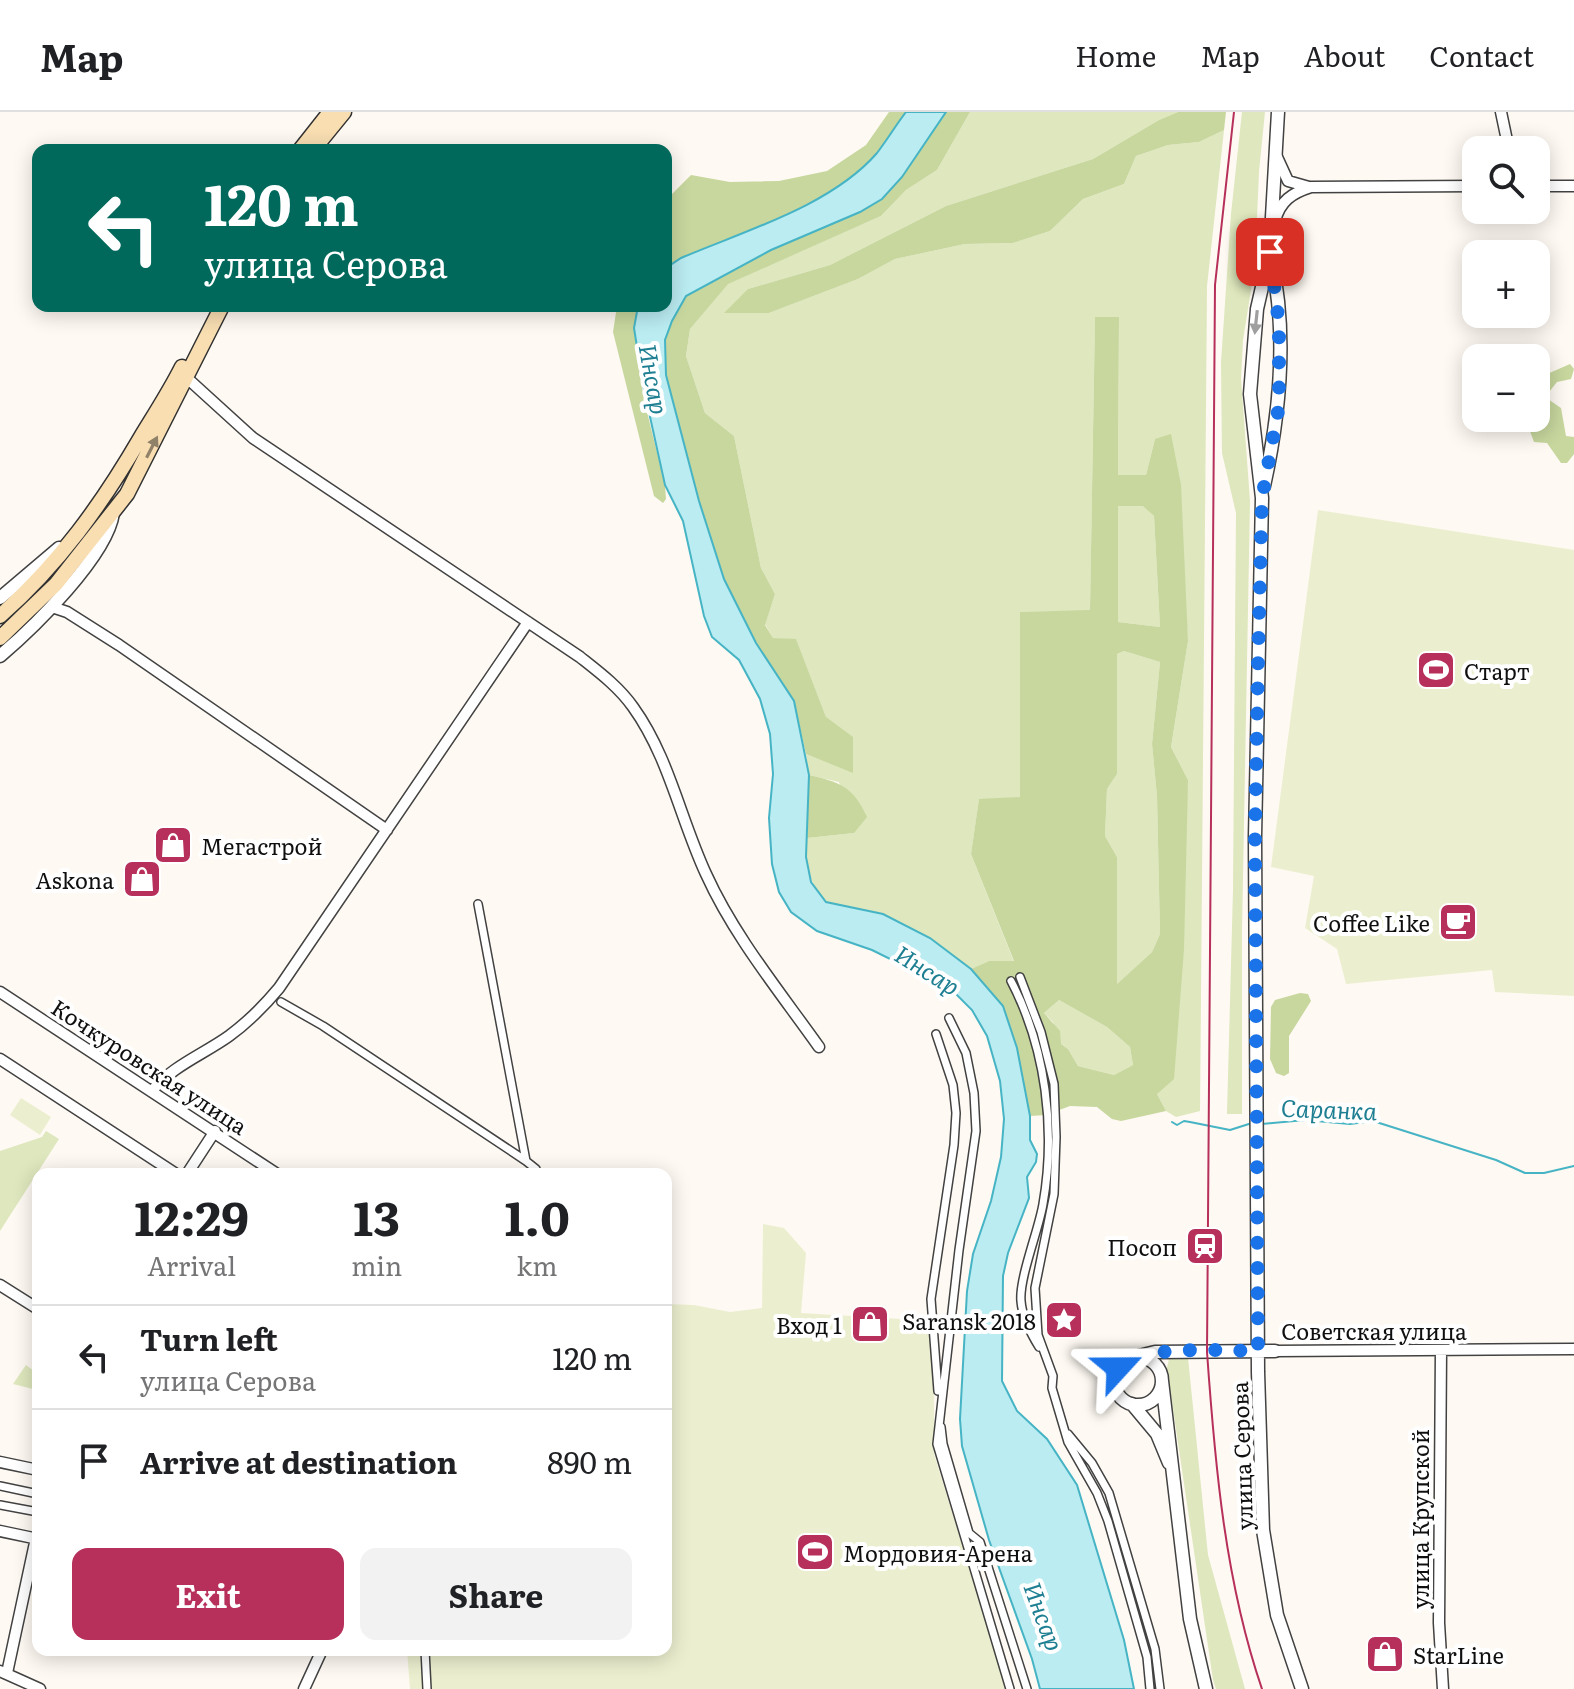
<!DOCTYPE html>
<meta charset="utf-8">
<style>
body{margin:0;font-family:Literata,serif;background:#f2f2f2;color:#202124;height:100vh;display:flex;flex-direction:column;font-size:30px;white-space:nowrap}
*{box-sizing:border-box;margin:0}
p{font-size:26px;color:#757577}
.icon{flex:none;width:44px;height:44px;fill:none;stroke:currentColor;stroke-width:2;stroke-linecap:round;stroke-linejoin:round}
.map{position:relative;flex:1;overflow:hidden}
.sheet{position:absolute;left:32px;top:1056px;width:640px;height:488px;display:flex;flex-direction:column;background:#fff;border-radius:16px;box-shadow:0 4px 20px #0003}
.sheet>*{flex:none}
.hud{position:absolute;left:32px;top:32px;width:640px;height:168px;border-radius:16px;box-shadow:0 4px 20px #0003;background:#00695c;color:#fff;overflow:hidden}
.tools{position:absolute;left:1462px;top:24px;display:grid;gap:16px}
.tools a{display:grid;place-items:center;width:88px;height:88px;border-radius:16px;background:#fff;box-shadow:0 4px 20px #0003;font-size:40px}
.pin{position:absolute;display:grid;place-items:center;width:68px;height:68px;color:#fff;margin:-34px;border-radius:16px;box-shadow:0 4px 12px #0006}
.me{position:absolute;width:88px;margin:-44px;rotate:66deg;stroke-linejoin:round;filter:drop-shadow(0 0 6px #0008)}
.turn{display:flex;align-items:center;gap:28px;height:168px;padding:0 40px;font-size:36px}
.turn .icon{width:104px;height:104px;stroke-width:2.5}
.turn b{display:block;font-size:56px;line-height:68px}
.eta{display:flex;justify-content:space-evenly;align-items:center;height:136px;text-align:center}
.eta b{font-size:48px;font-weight:700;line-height:56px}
.button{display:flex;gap:16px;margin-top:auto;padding:16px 40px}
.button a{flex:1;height:92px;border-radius:16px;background:#b6305b;color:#fff;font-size:32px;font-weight:700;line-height:92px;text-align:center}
.button a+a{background:#f2f2f2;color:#202124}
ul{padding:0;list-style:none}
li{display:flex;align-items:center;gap:24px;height:104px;padding:0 40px;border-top:2px solid #e0e0e0}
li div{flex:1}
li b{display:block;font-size:30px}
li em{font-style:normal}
header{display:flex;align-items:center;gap:48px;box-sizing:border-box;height:112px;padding:0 40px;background:#fff;border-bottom:2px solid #e0e0e0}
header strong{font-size:38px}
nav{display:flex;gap:44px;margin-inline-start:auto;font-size:28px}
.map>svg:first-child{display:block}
.green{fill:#dee7bd}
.forest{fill:#c7d79e;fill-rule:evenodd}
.pitch{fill:#ecefcf}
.water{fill:#baecf2;stroke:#46b4c4;stroke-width:2}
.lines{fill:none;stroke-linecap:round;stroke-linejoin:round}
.stream{stroke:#46b4c4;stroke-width:2}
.pedestrian-casing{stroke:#424242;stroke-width:10}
.minor-casing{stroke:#424242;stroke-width:13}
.tertiary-casing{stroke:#424242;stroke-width:15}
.secondary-casing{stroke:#313131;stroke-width:17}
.pedestrian{stroke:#fff;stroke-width:7}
.minor{stroke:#fff;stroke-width:10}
.tertiary{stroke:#fff;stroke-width:12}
.secondary{stroke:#f9deb2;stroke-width:14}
.rail{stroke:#b6305b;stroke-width:2}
.oneway{fill:#9f9f9f}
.oneway2{fill:#908169}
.route{stroke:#1a73e8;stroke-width:14;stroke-dasharray:0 25.2}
.labels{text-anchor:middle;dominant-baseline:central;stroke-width:8;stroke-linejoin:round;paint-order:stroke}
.poi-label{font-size:22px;fill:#0f0f0f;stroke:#fff;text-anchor:end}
.street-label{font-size:22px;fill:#0f0f0f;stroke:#fff}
.water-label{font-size:24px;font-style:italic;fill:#1f7f92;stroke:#fff}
</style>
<header>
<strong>Map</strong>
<nav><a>Home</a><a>Map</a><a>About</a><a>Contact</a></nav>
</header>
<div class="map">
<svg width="1574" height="1577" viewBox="0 0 1574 1577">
<rect width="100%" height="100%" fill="#fef9f2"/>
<path class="green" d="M970,0H1178L1159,8L1093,47L946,94L830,153L748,177L769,201L858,167L895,147L965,132L1013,131L1050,119L1083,87L1124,72L1136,44L1168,33L1199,30L1224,18L1207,174L1200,999L1176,1005L1166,999L1157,982L1188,668L1171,635L1188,529L1183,457L1155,327L1146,363H1118L1119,205L1095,206L1090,499L1020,500V685L979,688L971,742L1014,850L989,849L971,857L930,826L883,802L826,790C808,768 805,755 807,726L854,721L839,670L809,663L806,642L852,660L826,605L796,528L773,526L765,512L775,482L761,456L734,324L705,301L686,244L690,217L727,172L881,104L906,78L937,58Z
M1242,0H1265L1259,59L1255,153L1243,228L1241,267L1250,389L1242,818V1002H1227L1233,778L1236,401L1222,341L1221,251L1231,102Z
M1118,393L1144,394L1154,404L1160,515L1118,510Z
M1124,539L1160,550L1152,632L1157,684L1160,822L1152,840L1116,873L1117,745L1105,724L1107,677L1117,662V542Z
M1059,888L1107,915L1130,935L1133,953L1114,963L1078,954L1068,937L1061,932L1053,910L1044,901Z
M46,1019L59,1027L0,1119V1039L42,1025Z
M1188,1246L1208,1443L1245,1577H1216L1213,1568L1167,1256L1169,1247Z
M26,1253L38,1262V1270L33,1277L13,1272Z"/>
<path class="forest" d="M889,0H906C896,13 887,28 877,41C831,94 744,119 681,146L666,156V88L691,63L730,70L779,69L827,59L866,33Z
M946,0H970L937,58L906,78L881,104L728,172L690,217L686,244L705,301L734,324L761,456L775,482L765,513L773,526L796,527L826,605L853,625V661L806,642L794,589L756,531L724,467L699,389L666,263L665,229L672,209L686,184L771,137L860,100L882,87L902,65Z
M1178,0H1226L1224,18L1199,30L1168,33L1136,44L1124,72L1083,87L1050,119L1013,131L965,132L895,147L858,167L769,201H724L748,177L830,153L946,94L1093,47L1159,8Z
M617,194H638C629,249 653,319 665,373L666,387L663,391L654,384L613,220Z
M1095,205H1119L1118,363H1146L1155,327L1171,322L1181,373L1188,529L1171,635L1188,668L1184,837L1174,967L1157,982L1166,999L1121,1009L1112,1007L1097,995L1070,994L1046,1003L1030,1004L1017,936L1003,894L971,857L989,849H1014L971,742L979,687L1020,685V500L1090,498ZM1118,394H1143L1154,404L1160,515L1118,510ZM1124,539L1160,550L1152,632L1157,684L1160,822L1152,840L1117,872V745L1105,724L1107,677L1117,662V542ZM1059,888L1107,915L1130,935L1133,953L1114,963L1078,954L1068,937L1061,932L1060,919L1044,901Z
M1539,242L1545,249L1537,256L1538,266L1570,252L1574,257L1571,267L1557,270L1545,285L1561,296L1566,324L1574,325V342L1567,351H1561L1547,331L1534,330L1525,306H1536L1534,246Z
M809,663C839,670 853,674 867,705L854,721L807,726Z
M1300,881L1308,882L1311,889L1289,924V961L1284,964L1276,961L1270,947L1271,895L1275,888Z"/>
<path class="pitch" d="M1318,398L1574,438V884L1495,880L1492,858L1346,872L1337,837L1305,816L1314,764L1271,755Z
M21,986L51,1005L40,1023L10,1003Z
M763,1112L784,1116L806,1141L801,1201L934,1209V1342L1007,1577H410L407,1538H666V1192L694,1193L730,1200L762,1196Z"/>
<path class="water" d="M906,0H946L902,65L882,87L860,100L771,138L686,184L672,209L665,228L666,263L699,389L724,467L756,531L794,589L809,663L806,745L811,770L826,790L883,802L930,826L971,857L1003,894L1017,936L1030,1004V1028L1037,1042L1036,1050L1027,1065L1029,1086L1008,1141L1003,1164L1002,1269L1017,1299L1047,1327L1077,1373L1124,1528L1134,1577H1040L1032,1547L989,1428L962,1334L960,1307L967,1179L973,1142L991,1089L1001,1045L1004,1007L1000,969L987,924L972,898L951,877L872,838L817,819L791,800L779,780L772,752L769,706L773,662L770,622L760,587L739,548L712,525L704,504L683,409L665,373L643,273L634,216L638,194H666V156L681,146C744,119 831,94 877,41C887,28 896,13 906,0Z"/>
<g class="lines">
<path class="stream" d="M1172,1010L1177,1013L1184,1009L1190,1010L1230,1018L1252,1011
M1262,1012L1305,1008L1350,1012L1373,1009L1496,1048L1525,1061H1544L1574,1054"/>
<g class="pedestrian-casing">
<path id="pedestrian" d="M478,792L526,1049L536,1057V1062
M1020,865L1041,920L1054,972L1056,1025L1054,1082L1035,1176L1038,1223L1053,1264L1052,1276L1068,1330L1097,1381L1108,1409L1147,1545L1150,1577
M1011,869C1046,936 1056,1018 1043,1092C1039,1117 1019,1166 1021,1189C1022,1203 1031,1222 1039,1235
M281,890L323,914L526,1049
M949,906L966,941L974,981L976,1019L959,1138L937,1332L1010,1577
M936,922L953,973L956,1001L954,1033L931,1187L938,1279
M941,1315L943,1332L969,1421L980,1430L1027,1577
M1068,1322L1092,1351L1109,1381L1155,1537L1160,1577
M0,1374L38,1382
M0,1393L38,1400
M425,1538L427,1577"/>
</g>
<g class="minor-casing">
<path id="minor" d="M1501,0L1509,38
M1277,45L1288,69L1309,75
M1536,74H1574
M1275,109C1280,89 1292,81 1311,75L1476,74
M187,266L253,326L580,545C599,560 619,575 633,595C669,645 680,706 706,762C734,824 780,880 819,935
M52,495L67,500L119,533L387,718
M0,880L277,1062
M0,947L176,1062
M152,979C172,954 204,942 229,924C248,910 264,894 279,876L528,510
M187,1062L215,1019
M0,1173L38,1197
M1441,1238L1439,1511L1443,1577
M1275,1239L1574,1237
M0,1350L38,1358
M0,1419L38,1427
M0,1559L40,1577
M7,1561L36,1426
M304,1577L322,1538"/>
</g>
<g class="tertiary-casing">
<path id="tertiary" d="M1278,0L1270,140L1257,197L1250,282L1262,386L1255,725L1258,1260L1263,1418L1277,1503L1302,1577
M1264,374C1280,301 1288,221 1271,147
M0,486L59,436
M0,544C33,516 107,444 113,401
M1139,1244L1155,1240L1275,1239
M1114 1269a24 24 0 1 1 48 0a24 24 0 1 1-48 0Z
M1162,1269L1190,1507L1206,1577
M1132,1292L1157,1322L1169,1351"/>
</g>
<g class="secondary-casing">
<path id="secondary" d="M300,38L330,0
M313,38L344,0
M0,504C59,452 102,392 141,325C155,302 170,279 182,255
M0,526L56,472L127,382L222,194"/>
</g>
<use href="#pedestrian" class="pedestrian"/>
<use href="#minor" class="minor"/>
<use href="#tertiary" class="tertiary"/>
<use href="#secondary" class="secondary"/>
<path class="rail" d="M1234,0L1215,173L1207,1240C1215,1353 1225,1469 1262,1577"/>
</g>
<defs><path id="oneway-solid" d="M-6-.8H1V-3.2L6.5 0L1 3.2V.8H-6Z" transform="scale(2)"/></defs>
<use class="oneway" href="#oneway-solid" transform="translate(1256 210) rotate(96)"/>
<use class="oneway2" href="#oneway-solid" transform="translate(152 335) rotate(-63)"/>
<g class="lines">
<path class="route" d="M1118,1256C1138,1232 1226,1239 1258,1239L1255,725L1258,551L1262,386L1279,294V212L1270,140"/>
</g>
<defs>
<g id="stadium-square" transform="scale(2)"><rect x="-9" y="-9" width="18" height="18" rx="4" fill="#b6305b" stroke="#fff"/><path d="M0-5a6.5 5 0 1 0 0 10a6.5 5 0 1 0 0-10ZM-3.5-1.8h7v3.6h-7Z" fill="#fff"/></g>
<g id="shop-square" transform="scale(2)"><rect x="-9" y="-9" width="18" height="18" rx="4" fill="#b6305b" stroke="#fff"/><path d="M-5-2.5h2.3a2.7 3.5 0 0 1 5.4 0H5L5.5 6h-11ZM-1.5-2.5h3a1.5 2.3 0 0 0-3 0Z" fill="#fff"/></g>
<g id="cafe-square" transform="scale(2)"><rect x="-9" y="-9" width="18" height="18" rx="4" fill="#b6305b" stroke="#fff"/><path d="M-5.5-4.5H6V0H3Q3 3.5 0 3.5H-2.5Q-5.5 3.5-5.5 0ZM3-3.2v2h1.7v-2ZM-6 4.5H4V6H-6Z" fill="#fff"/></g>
<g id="station-square" transform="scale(2)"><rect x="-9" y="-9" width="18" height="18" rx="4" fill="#b6305b" stroke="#fff"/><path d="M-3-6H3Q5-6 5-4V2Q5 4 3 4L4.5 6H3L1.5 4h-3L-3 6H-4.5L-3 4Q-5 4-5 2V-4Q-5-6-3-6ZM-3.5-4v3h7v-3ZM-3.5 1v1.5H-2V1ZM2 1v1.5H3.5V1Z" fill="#fff"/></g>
<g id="sight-square" transform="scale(2)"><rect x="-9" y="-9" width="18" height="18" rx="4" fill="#b6305b" stroke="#fff"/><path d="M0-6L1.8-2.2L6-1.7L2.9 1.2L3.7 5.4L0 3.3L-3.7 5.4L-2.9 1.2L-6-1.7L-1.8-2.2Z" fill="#fff"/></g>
</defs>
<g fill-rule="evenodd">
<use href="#stadium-square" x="1436" y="558"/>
<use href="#shop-square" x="173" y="733"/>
<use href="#shop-square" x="142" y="767"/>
<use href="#cafe-square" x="1458" y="810"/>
<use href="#station-square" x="1205" y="1134"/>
<use href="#sight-square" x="1064" y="1208"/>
<use href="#shop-square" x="870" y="1212"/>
<use href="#stadium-square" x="815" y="1440"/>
<use href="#shop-square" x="1385" y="1542"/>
</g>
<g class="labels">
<g class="poi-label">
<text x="1464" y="558" text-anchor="start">Старт</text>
<text x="201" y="733" text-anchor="start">Мегастрой</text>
<text x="114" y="767">Askona</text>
<text x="1430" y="810">Coffee Like</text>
<text x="1177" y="1134">Посоп</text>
<text x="1036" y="1208">Saransk 2018</text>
<text x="842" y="1212">Вход 1</text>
<text x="843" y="1440" text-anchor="start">Мордовия-Арена</text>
<text x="1413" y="1542" text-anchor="start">StarLine</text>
</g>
<g class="street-label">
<text transform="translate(150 954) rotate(33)">Кочкуровская улица</text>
<text x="1374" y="1218">Советская улица</text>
<text transform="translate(1241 1344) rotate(-92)">улица Серова</text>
<text transform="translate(1419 1407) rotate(-90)">улица Крупской</text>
</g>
<g class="water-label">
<text transform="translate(655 267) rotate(80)">Инсар</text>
<text transform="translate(928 857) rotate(32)">Инсар</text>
<text transform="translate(1329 996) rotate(2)">Саранка</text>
<text transform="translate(1045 1504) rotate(70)">Инсар</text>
</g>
</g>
</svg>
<div class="tools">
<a><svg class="icon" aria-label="search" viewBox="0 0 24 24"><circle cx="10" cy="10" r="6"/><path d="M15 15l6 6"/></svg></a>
<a>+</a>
<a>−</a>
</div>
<div class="pin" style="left:1270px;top:140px;background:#d93025"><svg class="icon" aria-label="arrive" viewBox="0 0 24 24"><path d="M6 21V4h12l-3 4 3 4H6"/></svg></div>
<svg class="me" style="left:1118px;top:1256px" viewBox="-20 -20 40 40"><path d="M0-17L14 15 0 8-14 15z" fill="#1a73e8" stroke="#fff" stroke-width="4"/></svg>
<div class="hud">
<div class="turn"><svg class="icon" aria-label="left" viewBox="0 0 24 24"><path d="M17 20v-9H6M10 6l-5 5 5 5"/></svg><div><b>120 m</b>улица Серова</div></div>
</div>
<section class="sheet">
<div class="eta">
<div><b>12:29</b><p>Arrival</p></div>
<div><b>13</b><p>min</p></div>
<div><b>1.0</b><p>km</p></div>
</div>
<ul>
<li><svg class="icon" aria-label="left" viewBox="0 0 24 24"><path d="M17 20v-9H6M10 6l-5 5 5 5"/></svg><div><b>Turn left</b><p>улица Серова</p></div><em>120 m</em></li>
<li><svg class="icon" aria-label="arrive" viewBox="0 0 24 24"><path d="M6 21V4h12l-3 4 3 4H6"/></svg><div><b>Arrive at destination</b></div><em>890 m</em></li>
</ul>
<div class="button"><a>Exit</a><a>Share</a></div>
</section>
</div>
